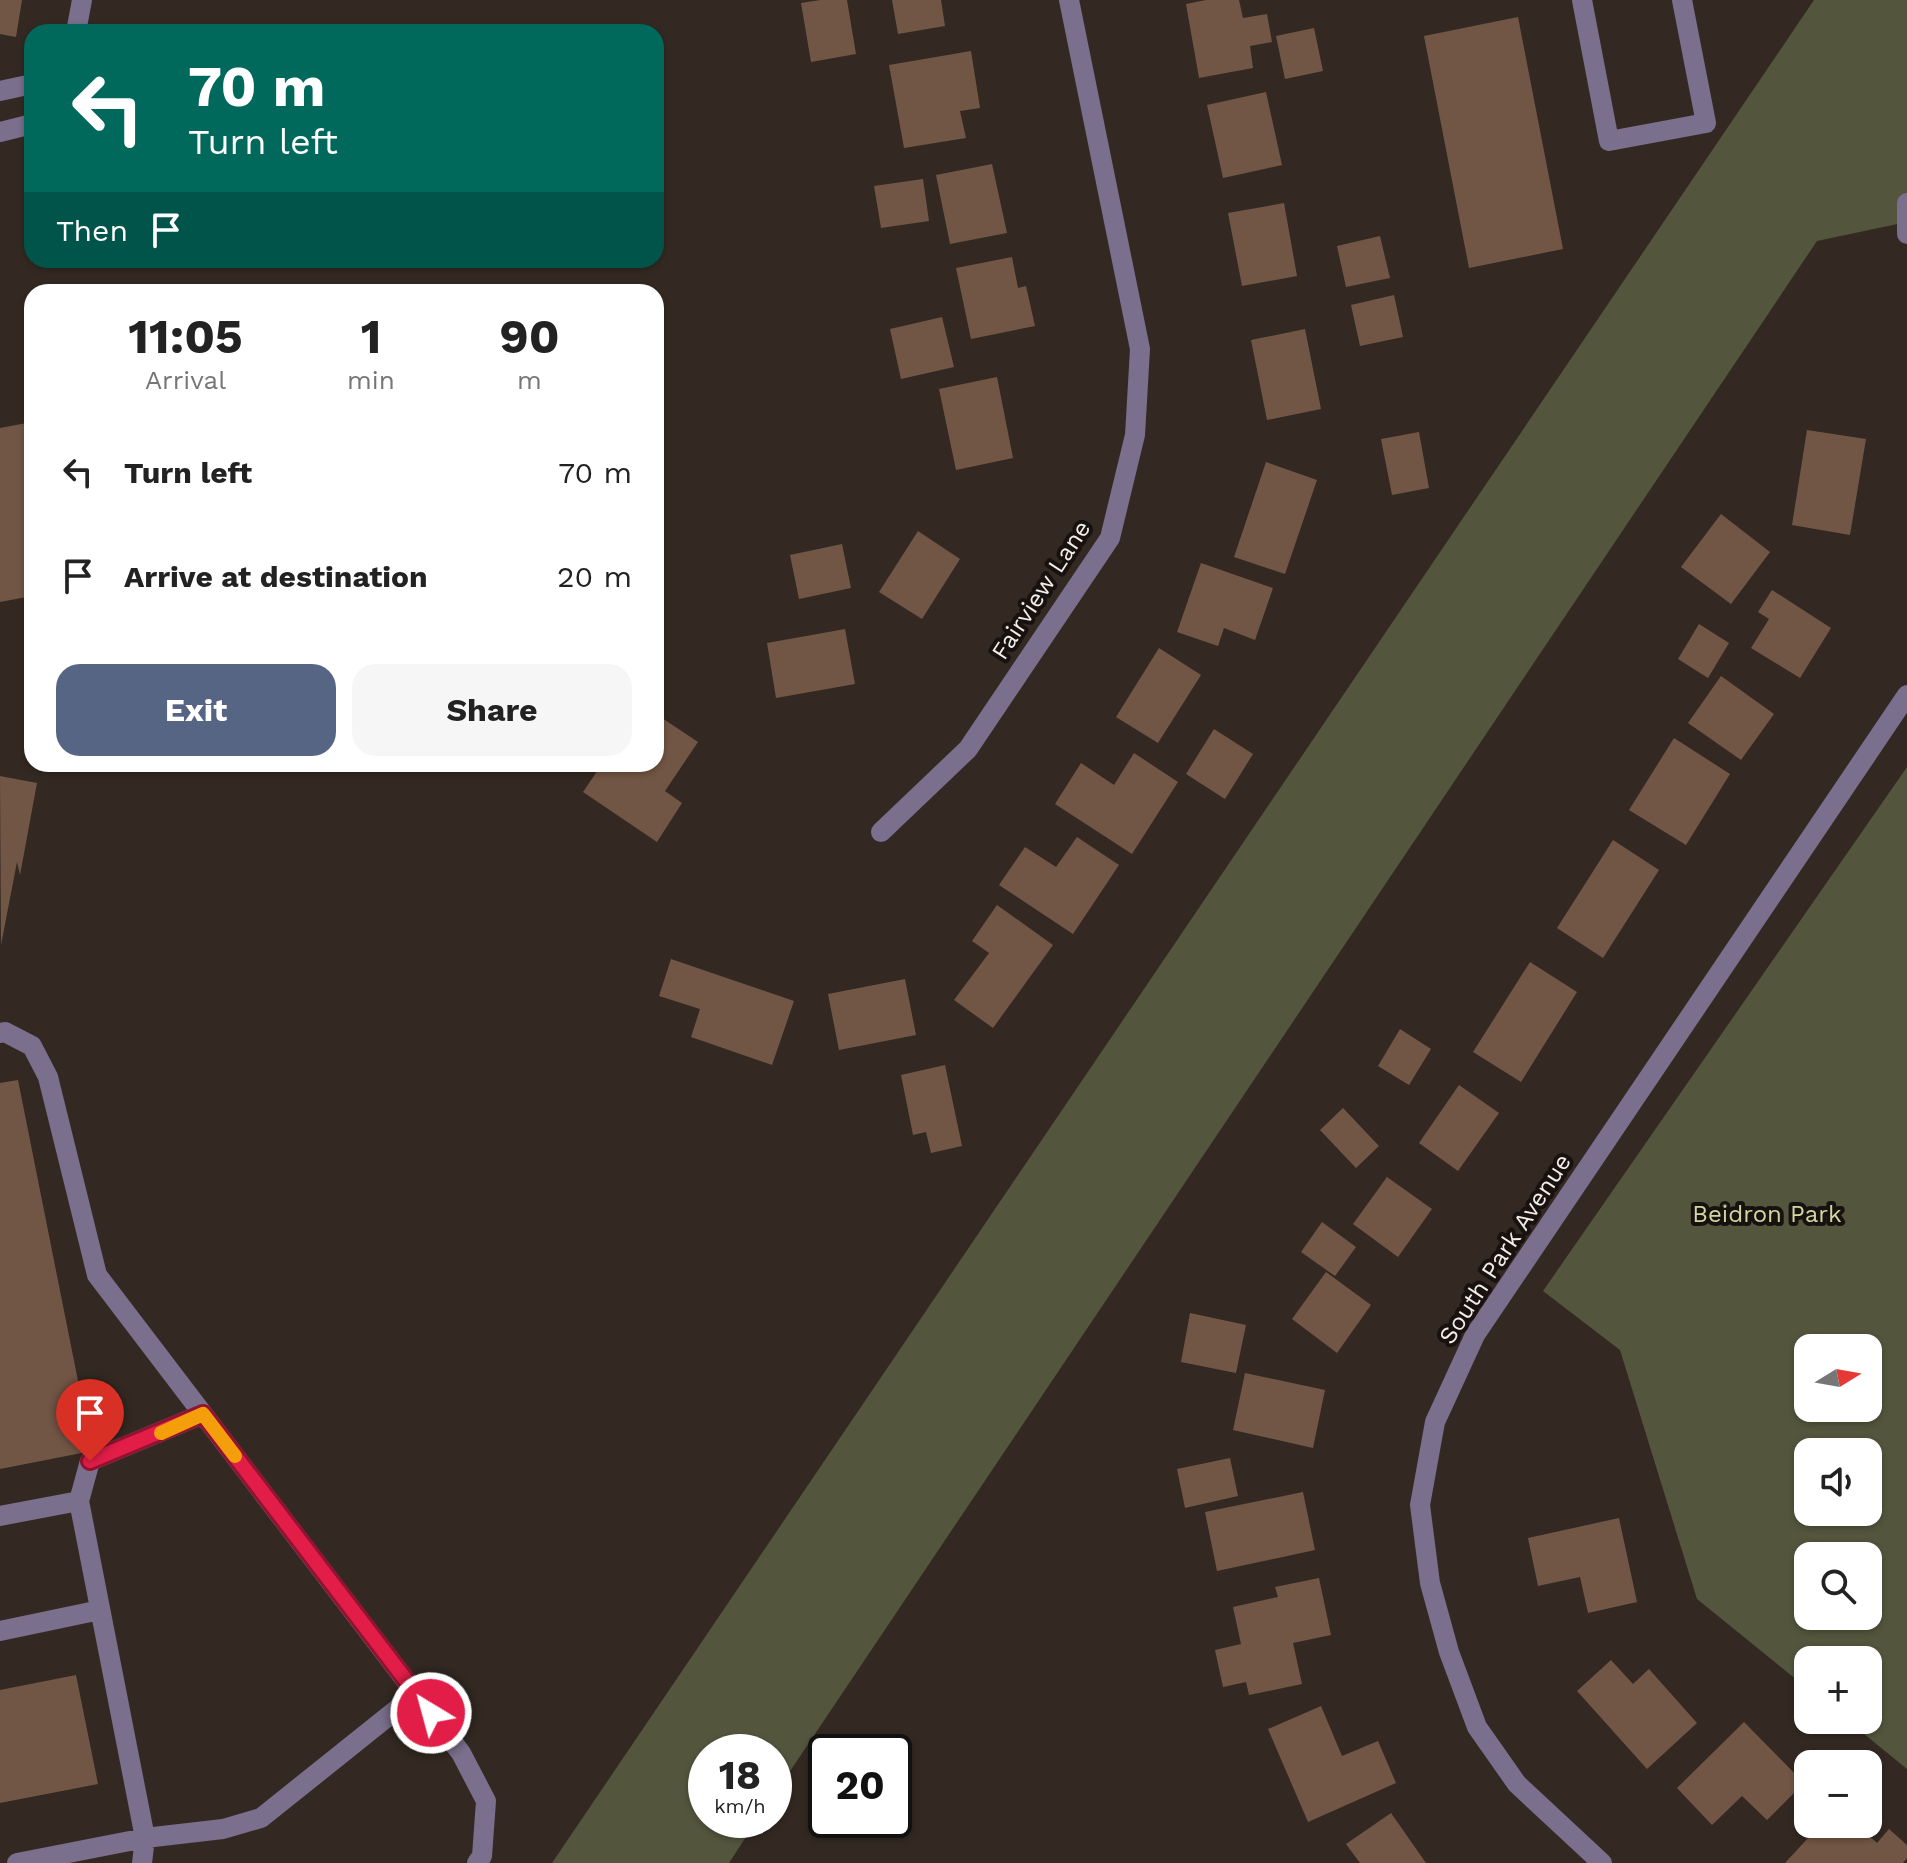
<!DOCTYPE html>
<meta charset="utf-8">
<style>
body{margin:0;font-family:"Work Sans",sans-serif;background:#f6f6f6;color:#222;height:100vh;display:flex;flex-direction:column;font-size:30px;white-space:nowrap}
*{box-sizing:border-box;margin:0}
p{font-size:26px;color:#767676}
.icon{flex:none;width:44px;height:44px;fill:none;stroke:currentColor;stroke-width:2;stroke-linecap:round;stroke-linejoin:round}
.map{position:relative;flex:1;overflow:hidden}
.drawer{position:absolute;left:24px;top:284px;width:640px;height:488px;display:flex;flex-direction:column;background:#fff;border-radius:24px;box-shadow:0 2px 6px #0004}
.drawer>*{flex:none}
.hud{position:absolute;left:24px;top:24px;width:640px;height:244px;border-radius:24px;box-shadow:0 2px 6px #0004;background:#00695c;color:#fff;overflow:hidden}
.needle{width:52px;rotate:79deg}
.fabs{position:absolute;left:1794px;top:1334px;display:grid;gap:16px}
.fabs a{display:grid;place-items:center;width:88px;height:88px;border-radius:16px;background:#fff;box-shadow:0 2px 6px #0004;font-size:40px}
.speed{position:absolute;left:688px;top:1734px;display:flex;gap:16px;font-size:40px;font-weight:700;text-align:center}
.speed>*{display:grid;place-content:center;width:104px;height:104px;border-radius:50%;background:#fff;box-shadow:0 2px 6px #0004;line-height:1}
.speed small{font-size:20px;font-weight:400}
.speed .limit{border:4px solid #111;border-radius:12px;background:#fff;color:#111}
.pin{position:absolute;display:grid;place-items:center;width:68px;height:68px;color:#fff;margin:-82px -34px;border-radius:50% 50% 50% 0;rotate:-45deg;box-shadow:0 0 8px #0007}
.pin .icon{rotate:45deg}
.me{position:absolute;width:88px;margin:-44px;rotate:323deg;stroke-linejoin:round;filter:drop-shadow(0 0 6px #0008)}
.turn{display:flex;align-items:center;gap:28px;height:168px;padding:0 32px;font-size:36px}
.turn .icon{width:104px;height:104px;stroke-width:2.5}
.turn b{display:block;font-size:56px;line-height:68px}
.then{display:flex;align-items:center;height:76px;padding:0 32px;background:#0003;gap:16px;font-size:30px}
.eta{display:flex;justify-content:space-evenly;align-items:center;height:136px;text-align:center}
.eta b{font-size:48px;font-weight:700;line-height:56px}
.action{display:flex;gap:16px;margin-top:auto;padding:16px 32px}
.action a{flex:1;height:92px;border-radius:24px;background:#576585;color:#fff;font-size:32px;font-weight:700;line-height:92px;text-align:center}
.action a+a{background:#f6f6f6;color:#222}
ul{padding:0;list-style:none}
li{display:flex;align-items:center;gap:24px;height:104px;padding:0 32px}
li div{flex:1}
li b{display:block;font-size:30px}
li em{font-style:normal}
.map>svg:first-child{display:block}
.green{fill:#53563d;fill-rule:evenodd}
.building{fill:#725645}
.lines{fill:none;stroke-linecap:round;stroke-linejoin:round}
.minor{stroke:#7a6f8d;stroke-width:20}
.route-casing{stroke:#92132f;stroke-width:20}
.route{stroke:#e11d48;stroke-width:14}
.slow{stroke:#f59e0b;stroke-width:14}
.labels{text-anchor:middle;dominant-baseline:central;stroke-width:8;stroke-linejoin:round;paint-order:stroke}
.street-label{font-size:24px;fill:#f3ece8;stroke:#171210}
.park-label{font-size:24px;fill:#d1d79e;stroke:#171210}
</style>
<div class="map">
<svg width="1907" height="1863" viewBox="0 0 1907 1863">
<rect width="100%" height="100%" fill="#332922"/>
<path class="green" d="M1814,0H1907V222L1817,241L774,1795V1752H706V1820H757L729,1863H552Z
M1907,767V1769L1847,1720H1868V1660H1808V1689L1697,1599L1620,1350L1543,1291ZM1808,1348H1868V1408H1808ZM1808,1452H1868V1512H1808ZM1808,1556H1868V1616H1808Z"/>
<path class="building" d="M0,0H22L16,37L0,34Z
M820,0H847L856,54L811,62L801,3Z
M892,0H941L945,26L898,34Z
M1206,0H1239L1243,18L1267,14L1272,42L1250,46L1253,68L1199,78L1186,4Z
M1518,17L1563,249L1469,268L1424,36Z
M1314,28L1323,71L1285,79L1276,36Z
M971,51L980,108L960,111L966,138L904,148L889,65Z
M1266,92L1282,165L1223,178L1207,105Z
M992,164L1007,233L950,244L936,175Z
M923,179L929,221L881,228L874,186Z
M1284,203L1297,276L1242,286L1228,213Z
M1380,236L1390,278L1346,287L1337,246Z
M1012,257L1018,288L1026,286L1035,326L971,339L956,268Z
M1394,295L1403,337L1360,346L1351,305Z
M942,317L954,367L901,379L890,329Z
M1305,329L1321,409L1267,420L1251,340Z
M997,377L1013,458L956,470L939,389Z
M32,422V596L0,602V428Z
M1807,430L1866,439L1850,535L1792,525Z
M1419,432L1429,488L1392,495L1381,439Z
M1266,462L1317,480L1285,574L1234,557Z
M1721,514L1770,552L1731,604L1681,567Z
M918,531L960,559L922,619L879,592Z
M842,544L851,588L799,599L790,555Z
M1201,563L1273,588L1255,640L1224,628L1218,646L1177,632Z
M1772,590L1831,628L1800,678L1751,648L1769,619L1758,612Z
M1699,624L1729,643L1708,678L1678,659Z
M845,629L855,684L776,698L767,643Z
M1159,648L1201,675L1158,743L1116,717Z
M1721,676L1774,714L1741,760L1688,723Z
M656,714L698,742L665,791L682,803L657,842L583,792L602,764H656Z
M1214,729L1253,754L1225,799L1186,774Z
M1674,738L1730,774L1686,845L1629,810Z
M1134,753L1178,782L1132,854L1055,804L1081,763L1114,785Z
M0,776L37,783L20,875L17,862L1,945Z
M1077,837L1119,865L1073,934L999,885L1025,847L1056,867Z
M1613,840L1659,870L1603,958L1557,928Z
M997,905L1053,945L993,1028L954,1000L989,953L972,941Z
M671,959L794,1001L772,1065L691,1037L700,1009L659,996Z
M1530,962L1577,992L1521,1082L1473,1052Z
M905,979L916,1035L839,1050L828,994Z
M1400,1029L1431,1049L1409,1085L1378,1066Z
M945,1065L962,1146L931,1153L926,1132L913,1135L901,1075Z
M18,1080L92,1451L0,1469V1083Z
M1459,1085L1499,1113L1458,1171L1419,1143Z
M1343,1108L1379,1146L1356,1168L1320,1130Z
M1387,1177L1432,1209L1398,1257L1353,1224Z
M1322,1222L1356,1247L1335,1276L1301,1252Z
M1326,1272L1371,1305L1337,1353L1292,1319Z
M1190,1313L1246,1325L1236,1373L1181,1362Z
M1245,1373L1325,1390L1313,1448L1233,1430Z
M1230,1458L1238,1496L1185,1508L1177,1469Z
M1303,1492L1315,1550L1217,1571L1205,1512Z
M1619,1518L1637,1602L1588,1613L1580,1577L1538,1586L1528,1538Z
M1319,1578L1331,1635L1293,1643L1302,1684L1249,1695L1246,1682L1223,1687L1215,1650L1241,1644L1233,1607L1278,1597L1275,1587Z
M1611,1660L1633,1684L1649,1669L1697,1723L1647,1769L1577,1691Z
M76,1675L98,1784L0,1803V1690Z
M1321,1706L1342,1756L1378,1741L1396,1783L1308,1822L1268,1729Z
M1744,1722L1804,1783L1767,1820L1742,1796L1712,1825L1677,1788Z
M1391,1813L1426,1863H1360L1346,1844Z
M1821,1824H1857L1877,1843L1889,1829L1907,1845V1858L1903,1863H1785Z"/>
<g class="lines">
<path class="minor" d="M1582,0L1609,141L1706,123L1682,0
M76,32L82,0
M0,91L32,84
M0,132L32,124
M1907,203V234
M881,832L968,749L1110,538L1135,435L1140,349L1069,0
M0,1033L5,1032L32,1046L48,1077L97,1275L461,1753L486,1801L482,1856L477,1863
M79,1501L145,1838L223,1829L261,1818L416,1694
M0,1516L79,1501L90,1461L203,1414
M0,1631L100,1610
M17,1863L145,1838L142,1863
M1602,1863L1517,1784L1477,1727L1449,1652L1430,1583L1420,1505L1435,1422L1475,1335L1907,695"/>
</g>
<g class="lines">
<g class="route-casing">
<path id="route" d="M90,1461L203,1414L431,1713"/>
</g>
<use href="#route" class="route"/>
<path class="slow" d="M161,1433L203,1414L235,1456"/>
</g>
<g class="labels">
<g class="street-label">
<text transform="translate(1041 590) rotate(-57)">Fairview Lane</text>
<text transform="translate(1505 1249) rotate(-57)">South Park Avenue</text>
</g>
<g class="park-label">
<text x="1767" y="1214">Beidron Park</text>
</g>
</g>
</svg>
<div class="fabs">
<a><svg class="needle" viewBox="-14 -14 28 28"><path d="M0-13l5 13h-10z" fill="#e53935"/><path d="M0 13l5-13h-10z" fill="#767676"/></svg></a>
<a><svg class="icon" aria-label="sound" viewBox="0 0 24 24"><path d="M4 9h4l5-4v14l-5-4H4zM17 9q2 3 0 6"/></svg></a>
<a><svg class="icon" aria-label="search" viewBox="0 0 24 24"><circle cx="10" cy="10" r="6"/><path d="M15 15l6 6"/></svg></a>
<a>+</a>
<a>−</a>
</div>
<div class="speed"><div>18<small>km/h</small></div><div class="limit">20</div></div>
<div class="pin" style="left:90px;top:1461px;background:#d93025"><svg class="icon" aria-label="arrive" viewBox="0 0 24 24"><path d="M6 21V4h12l-3 4 3 4H6"/></svg></div>
<svg class="me" style="left:431px;top:1713px" viewBox="-20 -20 40 40"><circle r="17" fill="#e11d48" stroke="#fff" stroke-width="3"/><path d="M0-11L8 9 0 5-8 9z" fill="#fff"/></svg>
<div class="hud">
<div class="turn"><svg class="icon" aria-label="left" viewBox="0 0 24 24"><path d="M17 20v-9H6M10 6l-5 5 5 5"/></svg><div><b>70 m</b>Turn left</div></div>
<div class="then">Then<svg class="icon" aria-label="arrive" viewBox="0 0 24 24"><path d="M6 21V4h12l-3 4 3 4H6"/></svg></div>
</div>
<section class="drawer">
<div class="eta">
<div><b>11:05</b><p>Arrival</p></div>
<div><b>1</b><p>min</p></div>
<div><b>90</b><p>m</p></div>
</div>
<ul>
<li><svg class="icon" aria-label="left" viewBox="0 0 24 24"><path d="M17 20v-9H6M10 6l-5 5 5 5"/></svg><div><b>Turn left</b></div><em>70 m</em></li>
<li><svg class="icon" aria-label="arrive" viewBox="0 0 24 24"><path d="M6 21V4h12l-3 4 3 4H6"/></svg><div><b>Arrive at destination</b></div><em>20 m</em></li>
</ul>
<div class="action"><a>Exit</a><a>Share</a></div>
</section>
</div>
